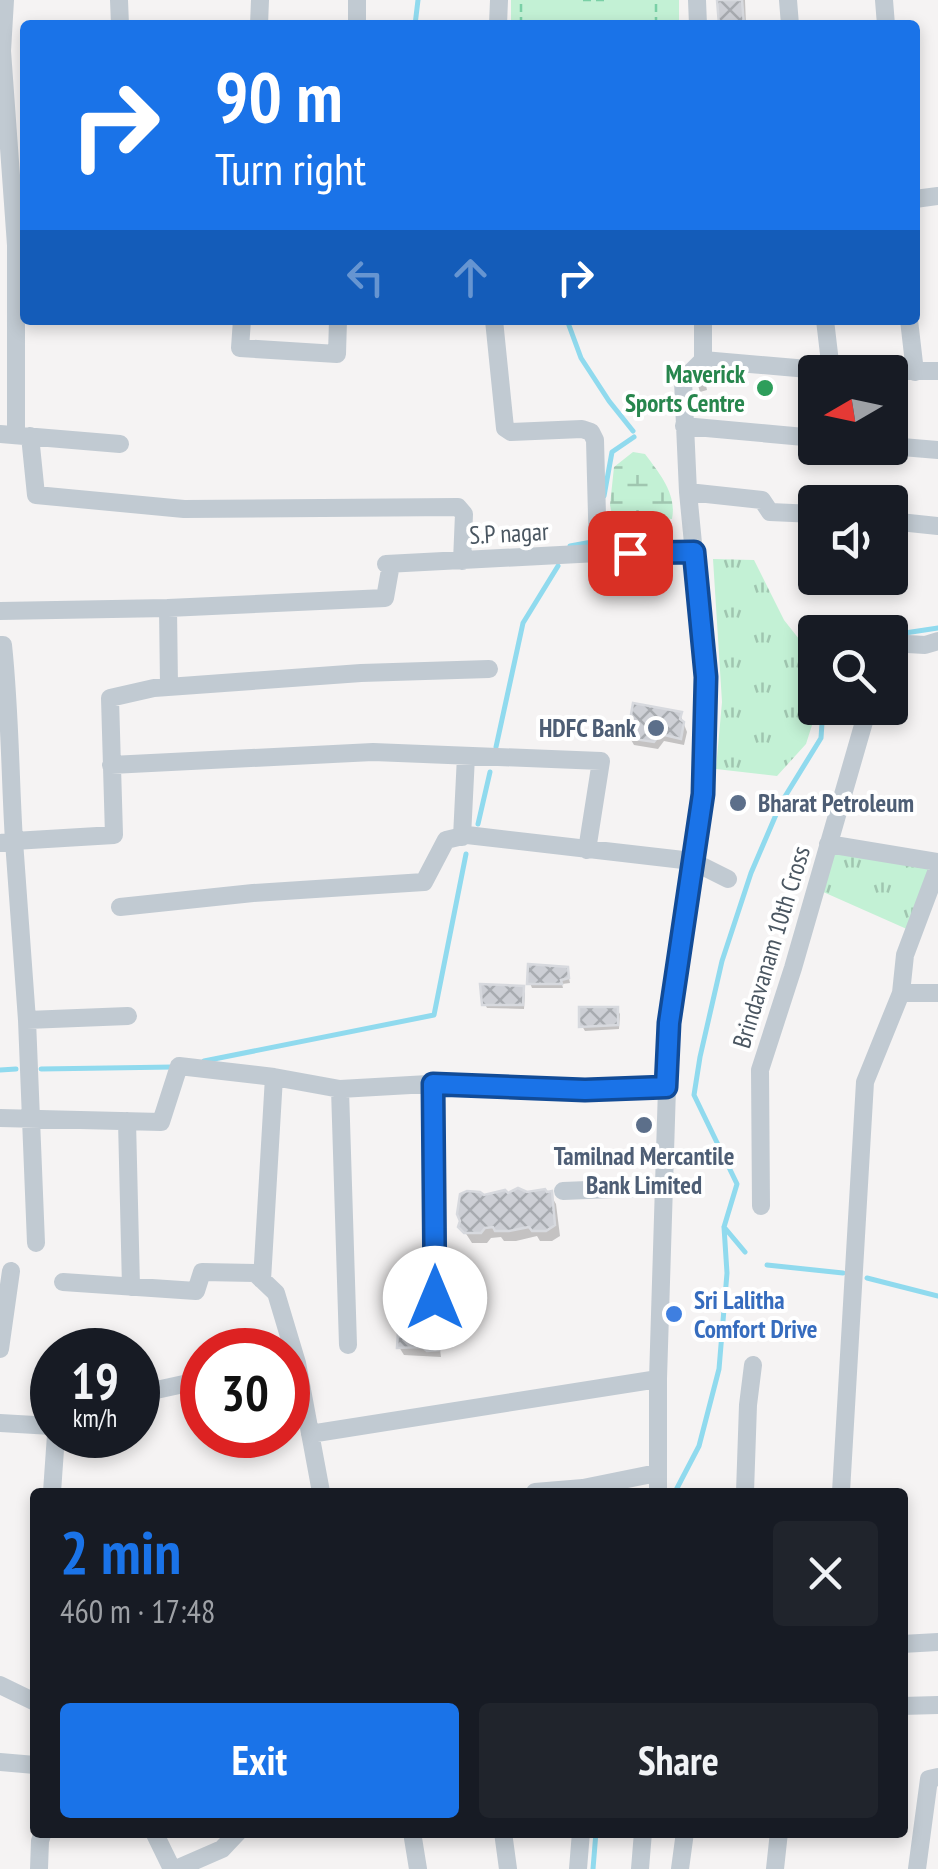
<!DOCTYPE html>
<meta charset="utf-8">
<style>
body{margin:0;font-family:"PT Sans Narrow",sans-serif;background:#20242c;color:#f1f3f6;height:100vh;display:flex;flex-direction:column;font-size:38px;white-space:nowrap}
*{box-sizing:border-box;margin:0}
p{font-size:32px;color:#9ea1a6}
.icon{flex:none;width:55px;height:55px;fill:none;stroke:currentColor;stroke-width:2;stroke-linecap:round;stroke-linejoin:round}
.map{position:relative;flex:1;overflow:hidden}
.side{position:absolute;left:30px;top:1488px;width:878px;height:350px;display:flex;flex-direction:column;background:#171b24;border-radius:10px;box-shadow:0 5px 15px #0003}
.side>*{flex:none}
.hud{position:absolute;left:20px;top:20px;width:900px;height:305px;border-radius:10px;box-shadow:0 5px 15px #0003;background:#1a73e8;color:#fff;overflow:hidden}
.needle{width:65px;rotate:261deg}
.controls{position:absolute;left:798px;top:355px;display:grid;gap:20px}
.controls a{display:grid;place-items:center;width:110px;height:110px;border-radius:10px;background:#171b24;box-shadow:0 5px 15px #0003;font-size:50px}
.speed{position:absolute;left:30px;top:1328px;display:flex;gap:20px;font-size:50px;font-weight:700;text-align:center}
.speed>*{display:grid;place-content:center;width:130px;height:130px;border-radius:50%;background:#171b24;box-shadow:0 5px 15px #0003;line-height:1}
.speed small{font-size:25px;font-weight:400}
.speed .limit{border:15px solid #d22;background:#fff;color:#111}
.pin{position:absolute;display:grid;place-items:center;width:85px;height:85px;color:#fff;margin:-42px;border-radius:20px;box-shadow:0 5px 15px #0006}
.me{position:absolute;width:110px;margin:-55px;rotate:0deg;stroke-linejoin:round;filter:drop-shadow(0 0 8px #0008)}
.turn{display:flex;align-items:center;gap:35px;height:210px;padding:0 30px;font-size:45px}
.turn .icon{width:130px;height:130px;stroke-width:2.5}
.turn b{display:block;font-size:70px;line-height:85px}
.lanes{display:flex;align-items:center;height:95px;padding:0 30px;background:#0003;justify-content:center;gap:50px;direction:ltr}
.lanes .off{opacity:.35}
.round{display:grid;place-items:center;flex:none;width:105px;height:105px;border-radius:10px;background:#20242c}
.headline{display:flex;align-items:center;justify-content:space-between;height:170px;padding:0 30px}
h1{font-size:60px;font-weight:800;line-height:75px;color:#1a73e8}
.cta{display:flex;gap:20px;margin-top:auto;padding:20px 30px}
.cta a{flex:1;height:115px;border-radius:10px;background:#1a73e8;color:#fff;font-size:40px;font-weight:800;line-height:115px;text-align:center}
.cta a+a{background:#20242c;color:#f1f3f6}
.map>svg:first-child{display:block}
.grass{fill:url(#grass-tufts)}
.wetland{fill:url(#wetland-marsh)}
.park{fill:#c3f1d5}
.shadow{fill:#0003}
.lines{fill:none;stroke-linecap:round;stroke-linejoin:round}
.stream{stroke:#90daee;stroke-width:5}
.building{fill:url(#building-cross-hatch);stroke:#d7d9de;stroke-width:2.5}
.path{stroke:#7ad0a6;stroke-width:2.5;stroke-dasharray:8 5;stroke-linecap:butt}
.minor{stroke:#c1cad2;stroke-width:18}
.route-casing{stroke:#114b97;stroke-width:25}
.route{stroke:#1a73e8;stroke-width:18}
.leisure-dot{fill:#2e9e5b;stroke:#fff;stroke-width:4}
.service-dot{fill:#5c6f8a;stroke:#fff;stroke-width:4}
.shop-dot{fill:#3f7fe0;stroke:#fff;stroke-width:4}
.labels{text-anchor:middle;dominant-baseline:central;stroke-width:8;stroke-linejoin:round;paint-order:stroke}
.leisure-label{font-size:25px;font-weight:bold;fill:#27864d;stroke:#fff;text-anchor:end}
.street-label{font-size:25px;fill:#4a5661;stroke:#fff}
.service-label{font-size:25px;font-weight:bold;fill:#4e5e75;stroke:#fff;text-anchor:end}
.shop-label{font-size:25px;font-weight:bold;fill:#366cbe;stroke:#fff;text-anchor:start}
</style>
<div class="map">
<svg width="938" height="1869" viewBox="0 0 938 1869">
<defs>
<pattern id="grass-tufts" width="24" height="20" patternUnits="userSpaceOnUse" patternTransform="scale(2.5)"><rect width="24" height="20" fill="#c3f1d5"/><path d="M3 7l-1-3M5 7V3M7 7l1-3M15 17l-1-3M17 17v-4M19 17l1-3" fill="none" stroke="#a0c6b0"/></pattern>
<pattern id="wetland-marsh" width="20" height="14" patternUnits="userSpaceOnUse" patternTransform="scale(2.5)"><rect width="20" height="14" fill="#c3f1d5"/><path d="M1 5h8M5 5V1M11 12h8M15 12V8" fill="none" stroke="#a0c6b0"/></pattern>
<pattern id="building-cross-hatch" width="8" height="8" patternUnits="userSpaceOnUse" patternTransform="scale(2.5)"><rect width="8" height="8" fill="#cdcfd5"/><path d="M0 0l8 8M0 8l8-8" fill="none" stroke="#a8abb0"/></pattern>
</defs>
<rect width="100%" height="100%" fill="#f5f3f3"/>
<path class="grass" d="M713,559L754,560L784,620L799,639L813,643V722L806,744L777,776L716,769L722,702Z
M834,852L929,868L909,930L821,891Z"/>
<path class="wetland" d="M633,452L645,454C660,474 677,494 672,519L612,515L610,505L614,467Z"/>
<path class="park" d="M511,0H679V25H511Z"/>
<path class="shadow" d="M719,0H745L746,25H721Z
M705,381L707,390L700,392L697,382Z
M680,714L687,732L684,745L664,741L658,749L634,745L630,738Z
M567,969L570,983L562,984L563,988H532L530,983Z
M522,989L525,993L524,1009L487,1008L485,1004Z
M617,1010L620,1014L619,1029L585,1031L582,1026Z
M550,1194L556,1204L560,1236L552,1241H540L537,1236L516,1241H504L501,1237L491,1238L487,1243H472L461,1226L483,1198Z
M434,1333L439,1341L441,1357L404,1355L399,1347Z"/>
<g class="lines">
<path class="stream" d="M415,25L418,0
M567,320L581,358L609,401L633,431
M604,496L612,452L634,437
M570,546L592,542
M827,632L839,618L905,633L938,628
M496,747L523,623L558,566
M478,824L490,772
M204,1061L434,1015L466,854
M41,1069L173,1067
M0,1070L16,1069
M724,1227L745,1252
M767,1265L843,1273
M867,1278L938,1296
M675,1492L699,1446L719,1369L727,1273L724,1227L737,1184L694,1095L700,1057L722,961L751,873L781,803L821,738L823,708
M593,1869L596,1832"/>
</g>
<path class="building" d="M717,0H742L744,25H719Z
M633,703L682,712L680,719L684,722L681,739L660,734L654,742L627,738Z
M528,964L568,967L569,978L561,980L562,984H527Z
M480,984L524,986L523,1005H482Z
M579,1007H618V1025L579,1027Z
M518,1188L527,1192L545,1189L547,1192L552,1191L555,1225L546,1231H532L529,1227L509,1231H495L493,1227L485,1228L481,1233H464L458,1227L460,1221L457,1214L460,1194L467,1191L480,1192L484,1195L505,1190L508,1193Z
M398,1331H436L439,1350L427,1351L422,1347L397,1348Z"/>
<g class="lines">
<path class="path" d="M583,0H604
M521,25V0
M656,25V0"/>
<path class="minor" d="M5,0L2,51L16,245V434
M119,0L120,25
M697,0L698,25
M788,0L790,25
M884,0L886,25
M259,25L260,0
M357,25V0
M498,25L499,0
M915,199L938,196
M242,320L240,348L337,354L338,320
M494,320L505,428L511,432L582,429L591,432L595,440L598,553
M825,320L831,371
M909,320L915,372
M703,360L831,371H938
M703,360V320
M684,426L815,438
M0,434L120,444
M30,436L36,495L184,509L458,507L464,514L462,561
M890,446L938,450
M688,492L762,500L770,512L815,514
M890,521L938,526
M386,564L598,553L694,552
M0,611L168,608
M890,643L925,645L938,641
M0,645H3C10,710 10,776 14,841L114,835L110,698L154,688L361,673L489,669
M169,686L168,608L385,598L391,564
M111,765L373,752L601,761L587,850
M462,837L466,756
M0,843L14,841L27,1020L36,1243
M828,844L938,862
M120,907L253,893L424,882L446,840L467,835L692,861L728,879
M901,993H938
M27,1020L128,1016
M433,1084L435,1298L439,1330
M340,1089L348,1345
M0,1118L161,1122L179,1066L274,1077L340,1089L446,1083L585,1090L667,1087
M127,1121L131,1287
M563,1191L663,1187
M761,1206L760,1070L793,968L868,708
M262,1280L274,1077
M63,1282L196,1291L202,1272L255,1273L276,1293L297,1363L321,1492
M0,1349L11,1271
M138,1394L202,1380
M0,1423L52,1426
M310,1434L658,1379
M52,1492L56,1435
M535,1492L583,1488L657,1473
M658,1492V1379L669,1023L703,794L706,677L688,492L683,380L703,360
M745,1492L748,1405L753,1365
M841,1492L865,1082L901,993L905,955L938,867
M902,1644L938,1642
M0,1685L35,1702
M902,1706L938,1705
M0,1762L35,1765
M154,1832L172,1869
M412,1832L418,1869
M503,1832L508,1869
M39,1869L40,1841L43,1832
M176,1869L222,1849L238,1832
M578,1869L581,1832
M640,1869L643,1832
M680,1869L685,1832
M775,1869L779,1832
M917,1869L929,1779L938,1777"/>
</g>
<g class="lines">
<g class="route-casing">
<path id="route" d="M435,1298L433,1084L585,1090L666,1087L669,1023L703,794L706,677L694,552L630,553"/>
</g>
<use href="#route" class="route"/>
</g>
<circle class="leisure-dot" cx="765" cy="388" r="10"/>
<g class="service-dot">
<circle cx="656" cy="728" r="10"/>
<circle cx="738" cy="803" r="10"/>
<circle cx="644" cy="1125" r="10"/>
</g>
<circle class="shop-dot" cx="674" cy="1314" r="10"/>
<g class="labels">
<g class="leisure-label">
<text x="745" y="374">Maverick<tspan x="745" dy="29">Sports Centre</tspan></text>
</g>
<g class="street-label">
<text transform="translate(509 533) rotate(-3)">S.P nagar</text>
<text transform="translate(771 947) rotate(-73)">Brindavanam 10th Cross</text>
</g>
<g class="service-label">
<text x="636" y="728">HDFC Bank</text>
<text x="758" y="803" text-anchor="start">Bharat Petroleum</text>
<text x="644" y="1156" text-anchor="middle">Tamilnad Mercantile<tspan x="644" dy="29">Bank Limited</tspan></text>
</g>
<g class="shop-label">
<text x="694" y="1300">Sri Lalitha<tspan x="694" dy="29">Comfort Drive</tspan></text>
</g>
</g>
</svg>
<div class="controls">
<a><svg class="needle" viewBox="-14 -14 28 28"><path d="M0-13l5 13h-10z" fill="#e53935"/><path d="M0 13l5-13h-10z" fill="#9ea1a6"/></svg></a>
<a><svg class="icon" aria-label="sound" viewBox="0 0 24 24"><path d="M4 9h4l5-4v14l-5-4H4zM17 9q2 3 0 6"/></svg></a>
<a><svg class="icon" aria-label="search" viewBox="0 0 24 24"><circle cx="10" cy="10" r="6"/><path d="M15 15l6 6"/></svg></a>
</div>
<div class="speed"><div>19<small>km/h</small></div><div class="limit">30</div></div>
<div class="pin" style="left:630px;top:553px;background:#d93025"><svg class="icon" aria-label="arrive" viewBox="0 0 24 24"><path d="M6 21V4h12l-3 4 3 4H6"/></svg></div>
<svg class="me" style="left:435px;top:1298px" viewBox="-20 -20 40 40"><circle r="19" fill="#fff"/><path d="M0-13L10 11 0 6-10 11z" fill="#1a73e8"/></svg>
<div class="hud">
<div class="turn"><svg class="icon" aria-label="right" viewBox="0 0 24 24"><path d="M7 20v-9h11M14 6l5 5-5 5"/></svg><div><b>90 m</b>Turn right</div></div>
<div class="lanes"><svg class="icon off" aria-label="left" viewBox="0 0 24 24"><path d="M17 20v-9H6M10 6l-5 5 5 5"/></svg><svg class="icon off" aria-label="ahead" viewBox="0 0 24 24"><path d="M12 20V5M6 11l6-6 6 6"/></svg><svg class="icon" aria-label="right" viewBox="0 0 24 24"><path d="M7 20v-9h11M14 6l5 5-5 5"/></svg></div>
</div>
<section class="side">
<div class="headline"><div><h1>2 min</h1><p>460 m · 17:48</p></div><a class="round"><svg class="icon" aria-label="close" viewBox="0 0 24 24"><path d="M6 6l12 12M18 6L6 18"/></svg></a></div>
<div class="cta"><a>Exit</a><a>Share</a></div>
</section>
</div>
